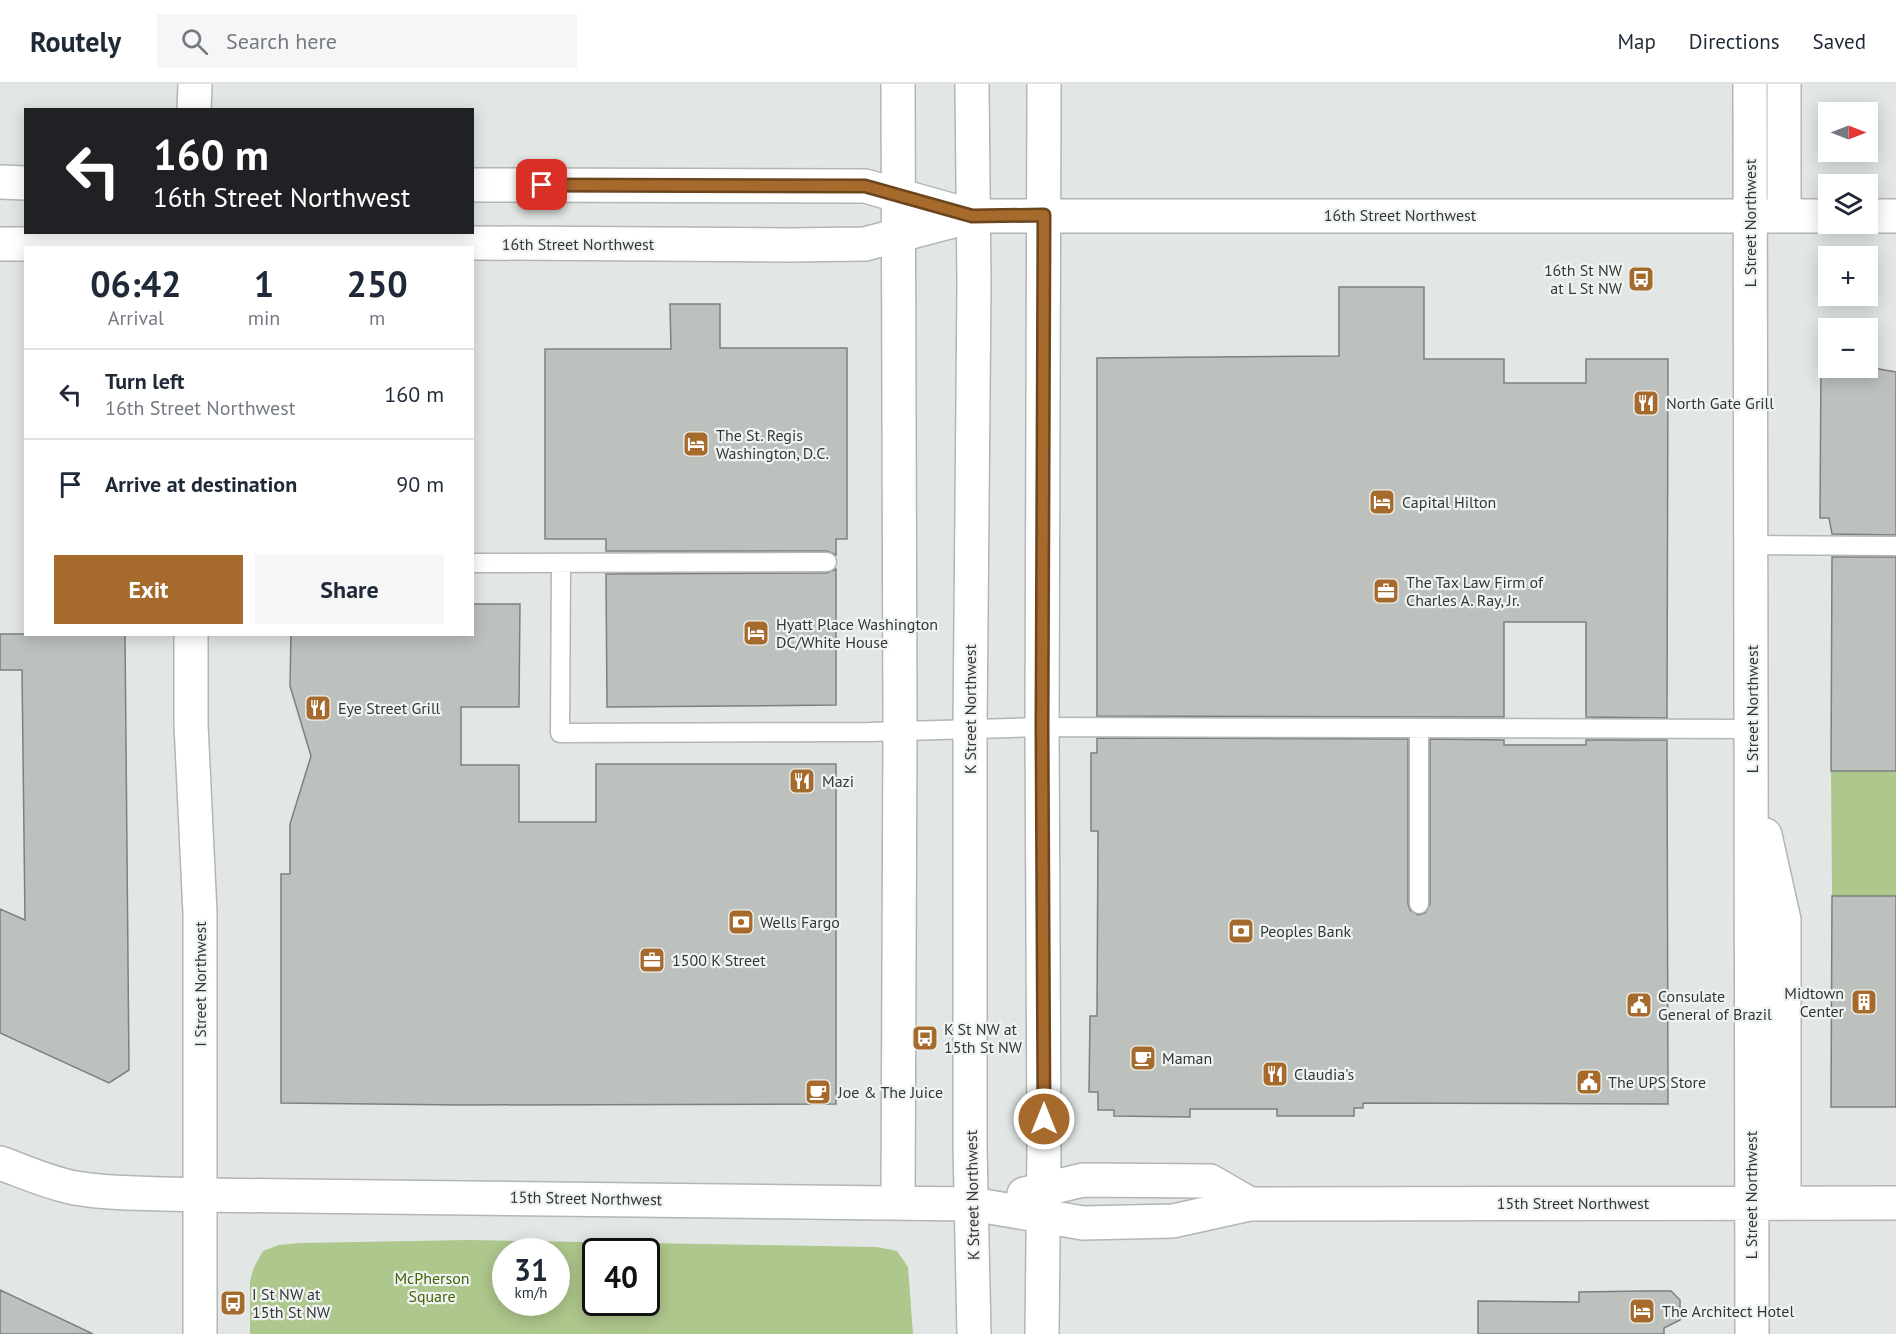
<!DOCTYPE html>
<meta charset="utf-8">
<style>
body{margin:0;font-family:"PT Sans",sans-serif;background:#f6f6f7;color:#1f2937;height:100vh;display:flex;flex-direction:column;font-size:22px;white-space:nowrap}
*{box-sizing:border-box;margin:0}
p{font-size:20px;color:#747a83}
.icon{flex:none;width:33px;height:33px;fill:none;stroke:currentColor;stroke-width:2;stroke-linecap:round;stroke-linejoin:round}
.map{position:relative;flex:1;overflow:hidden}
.sheet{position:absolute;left:24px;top:162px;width:450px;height:390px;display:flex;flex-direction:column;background:#fff;border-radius:0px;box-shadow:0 3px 15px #0003}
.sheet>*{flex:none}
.top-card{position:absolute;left:24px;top:24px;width:450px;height:126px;border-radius:0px;box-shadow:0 3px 15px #0003;background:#202124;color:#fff;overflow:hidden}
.needle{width:39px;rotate:90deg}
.controls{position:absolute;left:1818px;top:18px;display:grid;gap:12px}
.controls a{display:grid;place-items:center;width:60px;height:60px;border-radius:0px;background:#fff;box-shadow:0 3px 15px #0003;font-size:30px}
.speed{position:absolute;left:492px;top:1154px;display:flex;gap:12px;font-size:30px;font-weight:700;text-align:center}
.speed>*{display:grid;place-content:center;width:78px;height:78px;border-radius:50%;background:#fff;box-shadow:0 3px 15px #0003;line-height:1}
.speed small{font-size:15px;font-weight:400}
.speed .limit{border:3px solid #111;border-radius:9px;background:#fff;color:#111}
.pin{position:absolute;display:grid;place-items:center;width:51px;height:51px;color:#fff;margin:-26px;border-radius:12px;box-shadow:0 3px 9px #0006}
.me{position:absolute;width:66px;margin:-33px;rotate:0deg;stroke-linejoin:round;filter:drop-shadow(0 0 4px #0008)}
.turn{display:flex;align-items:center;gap:21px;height:126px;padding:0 30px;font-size:27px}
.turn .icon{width:78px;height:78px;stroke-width:2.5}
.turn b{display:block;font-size:42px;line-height:51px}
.eta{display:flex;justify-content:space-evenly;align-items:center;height:102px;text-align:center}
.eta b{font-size:36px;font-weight:700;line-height:42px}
.button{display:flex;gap:12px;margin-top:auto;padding:12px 30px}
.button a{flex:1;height:69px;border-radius:0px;background:#a66a2d;color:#fff;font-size:24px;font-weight:700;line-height:69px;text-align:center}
.button a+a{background:#f6f6f7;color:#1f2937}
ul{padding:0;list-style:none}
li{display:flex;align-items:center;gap:18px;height:90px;padding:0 30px;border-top:2px solid #e0e1e3}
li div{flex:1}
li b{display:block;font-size:22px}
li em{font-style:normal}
header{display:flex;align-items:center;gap:36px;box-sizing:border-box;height:84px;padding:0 30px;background:#fff;border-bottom:2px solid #e0e1e3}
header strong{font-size:28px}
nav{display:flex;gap:33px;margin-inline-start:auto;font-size:21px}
.search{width:420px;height:54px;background:#f6f6f7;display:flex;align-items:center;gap:15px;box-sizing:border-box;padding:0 21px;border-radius:0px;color:#747a83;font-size:22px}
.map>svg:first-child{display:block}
.green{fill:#aec78c;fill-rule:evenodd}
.building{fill:#bdc1be;stroke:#7d807d;stroke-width:1.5}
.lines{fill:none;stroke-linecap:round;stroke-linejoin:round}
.lane-casing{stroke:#b2b6b5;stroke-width:21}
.secondary-casing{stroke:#b2b6b5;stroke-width:36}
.primary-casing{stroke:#b2b6b5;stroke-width:36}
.highway-casing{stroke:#b2b6b5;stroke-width:36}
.lane{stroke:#fff;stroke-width:18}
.secondary{stroke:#fff;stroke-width:33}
.primary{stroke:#fff;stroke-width:33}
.highway{stroke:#fff;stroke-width:33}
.route-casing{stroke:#6c451d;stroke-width:15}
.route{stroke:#a66a2d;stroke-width:10}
.labels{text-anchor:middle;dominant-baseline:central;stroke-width:4.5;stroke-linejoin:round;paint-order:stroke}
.street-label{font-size:16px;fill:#353736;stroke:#eff4f2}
.poi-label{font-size:16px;fill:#353736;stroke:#eff4f2;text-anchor:start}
.park-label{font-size:16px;fill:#456206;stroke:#eff4f2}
</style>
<header>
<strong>Routely</strong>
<div class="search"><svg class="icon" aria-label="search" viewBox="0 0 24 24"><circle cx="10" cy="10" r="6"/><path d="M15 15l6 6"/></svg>Search here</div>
<nav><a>Map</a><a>Directions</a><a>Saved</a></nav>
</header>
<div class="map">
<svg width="1896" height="1250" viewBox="0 0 1896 1250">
<rect width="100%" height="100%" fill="#e2e7e5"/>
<path class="green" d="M1831,687H1896V812H1832Z
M469,1156L877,1163L897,1167L908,1183L913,1250H250V1197L254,1183L263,1167L279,1161L300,1159ZM506,1167H556V1218H506ZM596,1167H646V1218H596Z"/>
<path class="building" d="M1339,203H1424V275H1504V299H1586V275H1668L1667,634L1586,633V538H1504V633L1097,632V274L1339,272Z
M670,220H720V264H847V455H836V471L827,467H606V455H545V265H671Z
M1826,277H1828V284L1868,283L1896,288V451L1832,450L1829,434H1820L1821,282H1826Z
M1832,473H1896V687H1831Z
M836,485V621L607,623L606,490L827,489Z
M472,520H520L519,623H461V681H519V738H596V680H836V1020L462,1021L281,1019V790H290V740L311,672L290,602L291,550H472Z
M0,550H125L129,986L109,999L0,949V825L25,836L22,586H0Z
M1097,654L1408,655V820L1410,826L1418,831L1425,829L1430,820V655L1504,656V661H1586V656H1667L1668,1020L1363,1019V1024H1354V1032H1277V1025H1190V1033L1114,1032V1026H1098V1008H1089L1090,932H1097L1098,747H1091V669H1097Z
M1832,812H1896V1023H1831Z
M0,1206L93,1250H0Z
M1644,1207H1671L1680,1216V1236L1664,1244V1250H1478V1217L1579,1218V1208Z"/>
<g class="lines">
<g class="lane-casing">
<path id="lane" d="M1752,461L1896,462
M472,479L827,478
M561,479L560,649L869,648L1042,643L1752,645
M1419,645V820"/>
</g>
<g class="secondary-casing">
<path id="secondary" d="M898,0L900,646L898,1117
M1750,0L1752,1250
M194,26L195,0
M0,98L26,99
M472,101L865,102L972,132
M0,160H126L192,157L788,161L865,160L972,132
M191,550V640L200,829V1250
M1765,751L1784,836V1119
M0,1079C25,1088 49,1099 75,1104C116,1111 160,1109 201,1111L972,1120L1083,1139L1173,1137L1250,1120L1896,1119
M1024,1110L1083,1096L1210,1097L1250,1120
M1042,1250L1044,1062L1042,643L1044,0"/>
</g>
<g class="primary-casing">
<path id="primary" d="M1784,0V132
M972,132H1828
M1868,132H1896"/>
</g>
<g class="highway-casing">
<path id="highway" d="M972,0L974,201L970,644V1063L974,1250"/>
</g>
<use href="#lane" class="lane"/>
<use href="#secondary" class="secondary"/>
<use href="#primary" class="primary"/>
<use href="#highway" class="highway"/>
</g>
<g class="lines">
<g class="route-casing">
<path id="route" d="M542,101L865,102L972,132L1044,131L1042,643L1044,1035"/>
</g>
<use href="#route" class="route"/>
</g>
<defs>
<g id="bus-square" transform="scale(1.35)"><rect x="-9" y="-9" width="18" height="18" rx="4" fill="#a66a2d" stroke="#eff4f2"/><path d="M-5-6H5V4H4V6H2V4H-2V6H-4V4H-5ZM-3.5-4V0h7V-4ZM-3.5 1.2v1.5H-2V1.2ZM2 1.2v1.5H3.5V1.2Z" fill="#fff"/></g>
<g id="restaurant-square" transform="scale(1.35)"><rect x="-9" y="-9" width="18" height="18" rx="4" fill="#a66a2d" stroke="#eff4f2"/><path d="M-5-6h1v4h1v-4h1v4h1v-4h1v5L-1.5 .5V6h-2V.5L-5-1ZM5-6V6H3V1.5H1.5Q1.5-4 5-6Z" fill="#fff"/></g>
<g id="hotel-square" transform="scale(1.35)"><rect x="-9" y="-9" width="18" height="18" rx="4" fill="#a66a2d" stroke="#eff4f2"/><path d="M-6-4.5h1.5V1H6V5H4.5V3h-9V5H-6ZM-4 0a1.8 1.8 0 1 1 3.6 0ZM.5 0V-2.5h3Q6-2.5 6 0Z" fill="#fff"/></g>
<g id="office-square" transform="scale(1.35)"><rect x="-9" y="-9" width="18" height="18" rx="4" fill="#a66a2d" stroke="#eff4f2"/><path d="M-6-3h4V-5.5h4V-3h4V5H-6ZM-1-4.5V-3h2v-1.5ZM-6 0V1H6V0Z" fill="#fff"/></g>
<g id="bank-square" transform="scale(1.35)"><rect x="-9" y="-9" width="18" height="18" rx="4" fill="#a66a2d" stroke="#eff4f2"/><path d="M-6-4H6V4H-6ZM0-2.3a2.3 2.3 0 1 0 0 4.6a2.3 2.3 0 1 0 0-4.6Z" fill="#fff"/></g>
<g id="building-square" transform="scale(1.35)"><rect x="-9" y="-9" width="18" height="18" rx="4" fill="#a66a2d" stroke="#eff4f2"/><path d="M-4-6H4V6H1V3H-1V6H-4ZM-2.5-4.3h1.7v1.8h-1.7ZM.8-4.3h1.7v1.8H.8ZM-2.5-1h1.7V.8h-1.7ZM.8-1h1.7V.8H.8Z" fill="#fff"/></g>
<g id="civic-square" transform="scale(1.35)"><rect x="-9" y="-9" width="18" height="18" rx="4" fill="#a66a2d" stroke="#eff4f2"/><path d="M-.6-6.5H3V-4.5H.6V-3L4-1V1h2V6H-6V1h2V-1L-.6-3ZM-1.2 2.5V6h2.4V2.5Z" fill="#fff"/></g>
<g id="cafe-square" transform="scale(1.35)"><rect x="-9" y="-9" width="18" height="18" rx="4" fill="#a66a2d" stroke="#eff4f2"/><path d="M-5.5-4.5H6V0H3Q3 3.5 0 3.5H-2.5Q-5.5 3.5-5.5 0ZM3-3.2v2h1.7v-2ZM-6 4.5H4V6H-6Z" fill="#fff"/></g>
</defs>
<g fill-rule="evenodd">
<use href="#bus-square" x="1641" y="195"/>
<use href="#restaurant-square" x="1646" y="319"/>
<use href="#hotel-square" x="696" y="360"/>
<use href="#hotel-square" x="1382" y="418"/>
<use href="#office-square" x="1386" y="507"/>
<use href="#hotel-square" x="756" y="549"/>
<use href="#restaurant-square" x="318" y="624"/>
<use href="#restaurant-square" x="802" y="697"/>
<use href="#bank-square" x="741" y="838"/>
<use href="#bank-square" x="1241" y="847"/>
<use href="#office-square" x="652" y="876"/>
<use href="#building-square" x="1864" y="918"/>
<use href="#civic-square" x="1639" y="921"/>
<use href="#bus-square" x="925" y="954"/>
<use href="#cafe-square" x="1143" y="974"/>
<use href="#restaurant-square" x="1275" y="990"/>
<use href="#civic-square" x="1589" y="998"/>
<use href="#cafe-square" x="818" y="1008"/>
<use href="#bus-square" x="233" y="1219"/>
<use href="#hotel-square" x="1642" y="1227"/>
</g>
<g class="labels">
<g class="street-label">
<text x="1400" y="131">16th Street Northwest</text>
<text transform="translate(1750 139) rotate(-90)">L Street Northwest</text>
<text x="578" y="160">16th Street Northwest</text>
<text transform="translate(970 625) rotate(-90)">K Street Northwest</text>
<text transform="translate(1752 625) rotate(-90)">L Street Northwest</text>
<text transform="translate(200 900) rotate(-90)">I Street Northwest</text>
<text transform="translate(972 1111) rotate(-91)">K Street Northwest</text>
<text transform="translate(1751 1111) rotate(-90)">L Street Northwest</text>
<text transform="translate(586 1114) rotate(1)">15th Street Northwest</text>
<text x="1573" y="1119">15th Street Northwest</text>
</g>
<g class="poi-label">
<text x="1622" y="186" text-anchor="end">16th St NW<tspan x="1622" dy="18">at L St NW</tspan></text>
<text x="1666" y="319">North Gate Grill</text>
<text x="716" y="351">The St. Regis<tspan x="716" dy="18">Washington, D.C.</tspan></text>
<text x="1402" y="418">Capital Hilton</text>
<text x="1406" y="498">The Tax Law Firm of<tspan x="1406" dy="18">Charles A. Ray, Jr.</tspan></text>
<text x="776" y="540">Hyatt Place Washington<tspan x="776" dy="18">DC/White House</tspan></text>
<text x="338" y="624">Eye Street Grill</text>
<text x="822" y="697">Mazi</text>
<text x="760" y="838">Wells Fargo</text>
<text x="1260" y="847">Peoples Bank</text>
<text x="672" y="876">1500 K Street</text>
<text x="1844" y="909" text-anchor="end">Midtown<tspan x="1844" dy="18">Center</tspan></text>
<text x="1658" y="912">Consulate<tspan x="1658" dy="18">General of Brazil</tspan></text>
<text x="944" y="945">K St NW at<tspan x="944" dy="18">15th St NW</tspan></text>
<text x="1162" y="974">Maman</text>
<text x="1294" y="990">Claudia's</text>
<text x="1608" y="998">The UPS Store</text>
<text x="838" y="1008">Joe &amp; The Juice</text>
<text x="252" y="1210">I St NW at<tspan x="252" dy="18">15th St NW</tspan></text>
<text x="1662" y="1227">The Architect Hotel</text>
</g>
<g class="park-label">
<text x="432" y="1194">McPherson<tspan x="432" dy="18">Square</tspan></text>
</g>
</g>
</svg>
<div class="controls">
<a><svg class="needle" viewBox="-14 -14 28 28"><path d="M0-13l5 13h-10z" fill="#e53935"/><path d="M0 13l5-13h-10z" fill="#747a83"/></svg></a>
<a><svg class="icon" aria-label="layers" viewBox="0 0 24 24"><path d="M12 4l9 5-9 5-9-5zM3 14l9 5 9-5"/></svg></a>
<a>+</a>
<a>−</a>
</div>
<div class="speed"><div>31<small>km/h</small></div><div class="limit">40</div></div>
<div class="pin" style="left:542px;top:101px;background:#d93025"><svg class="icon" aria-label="arrive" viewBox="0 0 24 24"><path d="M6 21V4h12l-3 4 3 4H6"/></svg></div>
<svg class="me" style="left:1044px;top:1035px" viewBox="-20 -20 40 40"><circle r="17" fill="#a66a2d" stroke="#fff" stroke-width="3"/><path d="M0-11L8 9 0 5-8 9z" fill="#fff"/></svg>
<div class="top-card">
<div class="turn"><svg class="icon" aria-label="left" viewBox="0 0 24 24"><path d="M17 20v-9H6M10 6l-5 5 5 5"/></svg><div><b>160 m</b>16th Street Northwest</div></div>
</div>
<section class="sheet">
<div class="eta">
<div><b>06:42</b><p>Arrival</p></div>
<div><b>1</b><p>min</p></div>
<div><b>250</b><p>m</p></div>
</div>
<ul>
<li><svg class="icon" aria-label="left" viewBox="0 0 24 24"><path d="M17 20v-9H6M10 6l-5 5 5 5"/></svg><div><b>Turn left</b><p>16th Street Northwest</p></div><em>160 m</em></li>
<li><svg class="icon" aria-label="arrive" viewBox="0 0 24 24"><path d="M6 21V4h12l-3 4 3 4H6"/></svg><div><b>Arrive at destination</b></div><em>90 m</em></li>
</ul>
<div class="button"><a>Exit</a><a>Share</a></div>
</section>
</div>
